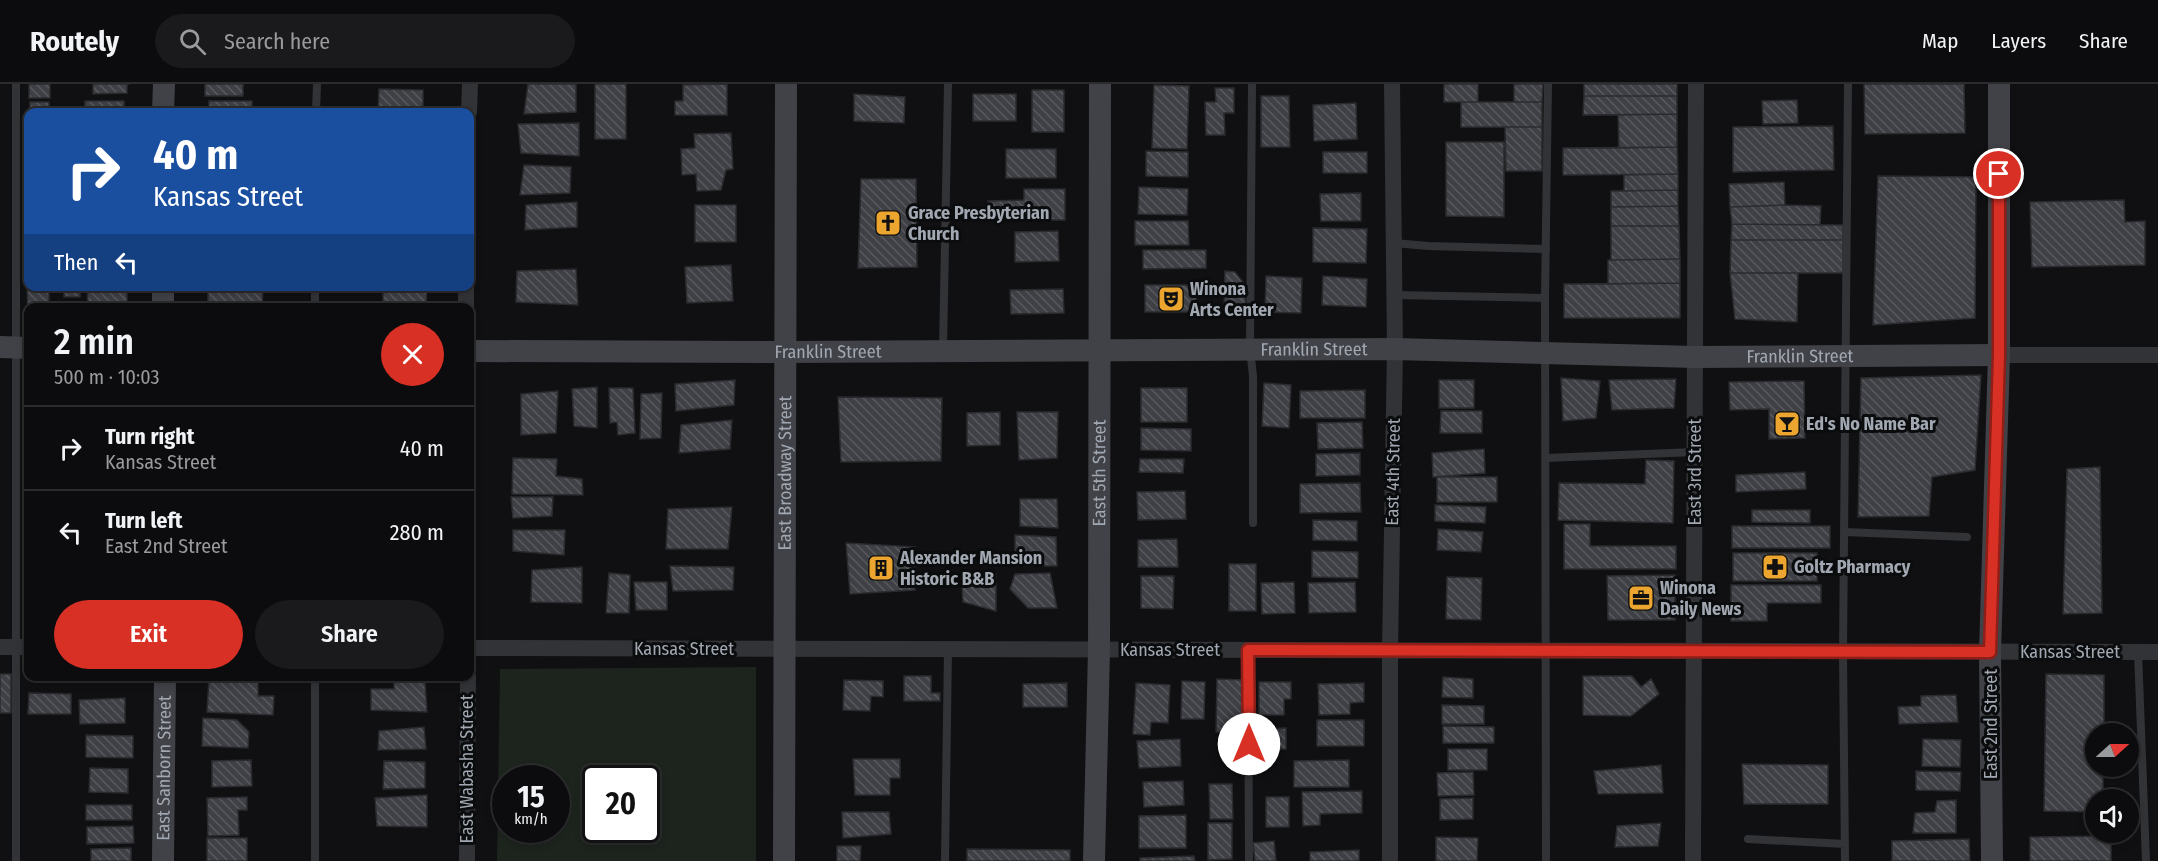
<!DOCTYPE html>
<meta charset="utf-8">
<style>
body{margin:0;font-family:"Fira Sans Condensed",sans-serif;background:#1a1a1c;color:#f1f3f6;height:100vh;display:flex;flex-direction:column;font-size:22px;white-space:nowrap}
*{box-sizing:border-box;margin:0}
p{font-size:20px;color:#9a9b9e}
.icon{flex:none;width:33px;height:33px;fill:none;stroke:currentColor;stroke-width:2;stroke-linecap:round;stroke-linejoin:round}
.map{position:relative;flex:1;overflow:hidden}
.details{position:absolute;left:24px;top:219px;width:450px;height:378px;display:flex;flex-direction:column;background:#0c0c0e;border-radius:12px;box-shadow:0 3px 9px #0003,0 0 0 2px #2c2c2e}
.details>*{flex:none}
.banner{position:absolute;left:24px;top:24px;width:450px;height:183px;border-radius:12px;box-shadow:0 3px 9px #0003,0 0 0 2px #2c2c2e;background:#1a4fa0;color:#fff;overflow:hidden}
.needle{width:39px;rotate:69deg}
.buttons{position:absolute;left:2085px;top:639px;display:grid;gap:12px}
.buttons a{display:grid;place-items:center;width:54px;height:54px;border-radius:50%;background:#0c0c0e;box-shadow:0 3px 9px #0003,0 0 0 2px #2c2c2e;font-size:30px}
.speed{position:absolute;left:492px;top:681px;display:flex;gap:12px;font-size:30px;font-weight:700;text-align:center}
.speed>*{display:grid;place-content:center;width:78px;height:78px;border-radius:50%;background:#0c0c0e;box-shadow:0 3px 9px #0003,0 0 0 2px #2c2c2e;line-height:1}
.speed small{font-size:15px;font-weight:400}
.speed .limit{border:3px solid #111;border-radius:9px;background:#fff;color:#111}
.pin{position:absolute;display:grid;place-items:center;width:51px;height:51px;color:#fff;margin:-26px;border:3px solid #fff;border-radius:50%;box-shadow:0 2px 6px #0007}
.me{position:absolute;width:66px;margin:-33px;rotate:0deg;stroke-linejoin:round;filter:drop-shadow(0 0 4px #0008)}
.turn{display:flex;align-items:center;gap:21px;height:126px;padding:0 30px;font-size:27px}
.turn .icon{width:78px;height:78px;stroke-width:2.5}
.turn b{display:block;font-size:42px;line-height:51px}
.then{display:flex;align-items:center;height:57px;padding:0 30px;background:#0003;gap:12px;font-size:22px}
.round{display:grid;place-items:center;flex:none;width:63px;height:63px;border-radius:32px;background:#1a1a1c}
.summary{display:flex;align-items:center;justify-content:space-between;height:102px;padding:0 30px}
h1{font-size:36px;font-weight:600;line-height:45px}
.button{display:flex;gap:12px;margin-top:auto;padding:12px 30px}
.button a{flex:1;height:69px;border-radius:36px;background:#d93025;color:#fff;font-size:24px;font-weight:600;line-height:69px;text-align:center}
.button a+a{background:#1a1a1c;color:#f1f3f6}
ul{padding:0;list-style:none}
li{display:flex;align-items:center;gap:18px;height:84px;padding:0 30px;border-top:2px solid #2c2c2e}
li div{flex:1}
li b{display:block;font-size:22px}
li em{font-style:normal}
header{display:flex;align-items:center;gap:36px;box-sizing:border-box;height:84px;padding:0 30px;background:#0c0c0e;border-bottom:2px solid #2c2c2e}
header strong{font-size:28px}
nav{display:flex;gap:33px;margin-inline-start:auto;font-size:21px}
.search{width:420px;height:54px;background:#1a1a1c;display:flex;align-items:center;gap:15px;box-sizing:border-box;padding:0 21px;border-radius:33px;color:#9a9b9e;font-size:22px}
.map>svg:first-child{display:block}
.park{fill:#1d241e;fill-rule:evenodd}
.building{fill:url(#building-back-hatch);stroke:#2a2b2e;stroke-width:1.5}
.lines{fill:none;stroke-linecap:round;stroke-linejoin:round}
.lane{stroke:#323337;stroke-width:8}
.street{stroke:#323337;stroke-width:16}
.secondary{stroke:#404247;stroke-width:22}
.route-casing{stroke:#8d1f18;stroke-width:15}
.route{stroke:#d93025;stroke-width:10}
.labels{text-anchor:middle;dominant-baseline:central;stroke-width:6;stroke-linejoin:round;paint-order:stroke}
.poi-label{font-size:18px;font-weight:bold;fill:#a2a8b2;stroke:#0b0c0d;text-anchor:start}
.street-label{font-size:18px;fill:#a2a8b2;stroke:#0b0c0d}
</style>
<header>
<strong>Routely</strong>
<div class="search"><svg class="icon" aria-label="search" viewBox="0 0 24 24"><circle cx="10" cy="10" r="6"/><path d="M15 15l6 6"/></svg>Search here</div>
<nav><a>Map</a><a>Layers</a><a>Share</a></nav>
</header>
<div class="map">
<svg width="2158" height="777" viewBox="0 0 2158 777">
<defs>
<pattern id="building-back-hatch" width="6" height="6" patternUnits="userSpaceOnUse" patternTransform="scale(1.5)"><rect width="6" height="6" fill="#3f4045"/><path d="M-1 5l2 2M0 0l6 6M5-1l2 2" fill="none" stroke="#58595d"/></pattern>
</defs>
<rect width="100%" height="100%" fill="#101012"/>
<path class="park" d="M756,583V777H497L500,585ZM506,694H556V746H506ZM596,694H646V746H596Z"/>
<path class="building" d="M29,0H50V14H29Z
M93,0H130H127V9L93,10Z
M205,0H243V12H205Z
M528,0H576V28L524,30Z
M595,0H626V55H595Z
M727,0V31H675V17H683V1Z
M1444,0H1478V18H1444Z
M1514,0H1543L1542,18H1514Z
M1584,0H1677V12H1584Z
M1864,0H1964L1965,49L1865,50Z
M1154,1L1189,2L1187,65L1152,64Z
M1215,4H1234V29H1224L1225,51H1206L1205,18H1216Z
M379,5L423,6V28H378Z
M1032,6H1064V48H1032Z
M854,10L905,13L904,39L854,37Z
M973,10H1016V37H973Z
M1261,12H1289L1290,63H1261Z
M1584,12H1677V30L1583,31Z
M1797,16L1798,39L1763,40L1762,17Z
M85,17H124V28H85Z
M209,17H252V28H209Z
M30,18H49V28H30Z
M1461,18H1542V43H1461Z
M1356,19L1357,55L1314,57L1313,21Z
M1677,30V63L1619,64L1618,31Z
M579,39V72L521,69L518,40Z
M1833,42L1834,86L1733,88V43Z
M1505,43H1542V87H1506Z
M731,49L733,85L726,86L721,106L697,107L696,90L682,91L681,65L695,64L694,50Z
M1446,58H1504V133L1446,132Z
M1677,63L1678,90L1563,91V64Z
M1006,65H1056V94H1006Z
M1146,67L1188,68V93L1146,92Z
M1323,68H1367V89H1323Z
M524,81L571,83L570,109L520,111Z
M1678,90V106L1624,107V91Z
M1878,92L1976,93L1975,234L1873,241Z
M861,95H916L917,183L858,184Z
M1784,98L1785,121L1730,123L1729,100Z
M1139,103L1188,105L1187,131L1138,130Z
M1024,105H1065V136H988V117L1024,116Z
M1678,106V122L1611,123V107Z
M1361,109V137H1321L1320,110Z
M2124,116L2125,138L2145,137V181L2032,183L2030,118Z
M577,118V143L525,146L526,121Z
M695,121H736V158H695Z
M1785,121L1821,122L1820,141L1732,140L1730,123Z
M1678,122L1679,142H1611V123Z
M1135,137H1188L1189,161H1135Z
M1732,140L1843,141V156H1731Z
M1611,142H1679L1680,175L1611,176Z
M1313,144L1367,145L1366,179L1313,178Z
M1058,147L1059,177L1015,178V148Z
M1731,156H1843V189H1730Z
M1143,166H1206V184L1143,185Z
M1680,175V199L1608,200V176Z
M731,181L733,217L687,219L685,183Z
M576,185L578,221L516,218L517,187Z
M1225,187L1235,188L1246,202L1245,228H1224Z
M1730,189H1798L1797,238L1735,235Z
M1266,192L1302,194L1301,229L1265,228Z
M1323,192L1367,195L1366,223L1322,221Z
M1680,199V234H1564V200Z
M1145,201H1196V228H1145Z
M49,202V224H28V231L27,203Z
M64,202H80V213H64Z
M87,202L127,203V224H88Z
M247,202H263L262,224H208V207H247Z
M383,202H427L426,224H383Z
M1063,205L1064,229L1011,230L1010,206Z
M1981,291L1975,386L1932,393L1929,432L1858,433L1861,294Z
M1561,294L1600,297L1596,334L1563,337Z
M1676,295L1674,324L1612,326L1609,296Z
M735,296L734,321L676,327L675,300Z
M1439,296H1474V324H1439Z
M1804,297L1805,354L1769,355V325L1730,326L1729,298Z
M1264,299L1291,301L1289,344L1262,342Z
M597,303V344L574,342L572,305Z
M609,304H633L635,349L618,351L617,338L610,339Z
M1141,304H1187V338H1141Z
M1365,306V334H1300V307Z
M558,307L556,349L521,351V310Z
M662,309L661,354L640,355L641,310Z
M838,313L942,314L941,377L841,378Z
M1441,327H1482V349H1440Z
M1000,328V361L967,362V329Z
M1017,328H1058L1057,374L1019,376Z
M732,336L730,365L679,369L681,341Z
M1362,338L1363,364L1318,365L1317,339Z
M1141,344L1191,345V367L1141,366Z
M1484,365L1485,389L1433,393L1432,369Z
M1360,369V391L1316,392V370Z
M513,374L557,375L556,392L582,395L583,411L512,410Z
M1140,375H1184L1183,389L1139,388Z
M1646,376L1674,377L1673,439L1558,436L1559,399L1645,400Z
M2100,383L2102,529L2063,530L2067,385Z
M1805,388L1806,405L1736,408V391Z
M1437,393H1497V418H1437Z
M1360,399L1361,428L1300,429V400Z
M1185,407L1186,435L1138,436L1137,408Z
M511,413H553L552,432L513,434Z
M1020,415H1057L1058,444L1020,442Z
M1435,421L1486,423L1485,439L1435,437Z
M732,423L728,465H666L668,425Z
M1752,426H1810V439L1752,438Z
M1313,436L1357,437V457L1313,456Z
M1564,440H1590V462H1676V485H1564Z
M1732,442H1830V464H1732Z
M1438,445L1483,448L1481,468L1437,466Z
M513,446H565L564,471L513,467Z
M1015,451L1056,453L1057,482H1015Z
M1177,455L1178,483H1138V456Z
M846,459L915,463V506L850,510Z
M1312,467L1358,468V494L1312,493Z
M1733,469H1817V497H1733Z
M1229,480H1256V527H1229Z
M670,482L734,483L733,506L673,507Z
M582,483V519L531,518L532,486Z
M609,489L630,491L629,529H606Z
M961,489L996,490V527L963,518Z
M1050,489L1057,524H1028L1010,505L1015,490Z
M1675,491V536H1608L1607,492Z
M1141,492H1174L1173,525L1141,524Z
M1447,493L1482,494L1481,536L1446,535Z
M634,498H667V526H636Z
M1294,498L1295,529L1262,530L1261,499Z
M1355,498L1356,528L1309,529L1308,499Z
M1731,501H1821V519H1767V537H1731Z
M0,590H11V629H0Z
M2046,590L2104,591V650H2096V682H2103V716H2096V728L2044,727Z
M904,592H931V609H940V617H904Z
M1583,592H1632L1641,603L1651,595L1659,610L1631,632L1583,631Z
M1443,593L1473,595V614L1442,613Z
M209,594L258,596V612H274L273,631L207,628Z
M1217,595L1244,596L1243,649L1216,648Z
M844,596L883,597V613L871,612L870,627L843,626Z
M394,597L425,598L427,628L371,626V605H394Z
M1182,597L1205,598L1204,635H1181Z
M1259,598H1291V615H1284V631H1259Z
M1067,599V623H1023V600Z
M1136,599L1170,601L1168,639L1151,638L1150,651L1133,650Z
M1364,599V618L1350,619V630L1319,631L1318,600Z
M29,609L71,610V630H28Z
M1956,611L1958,638L1899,640L1898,623L1921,622V612Z
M125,614V639L80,640L79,616Z
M1442,621L1484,622V640H1442Z
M203,634L237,636L249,648L248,664L202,662Z
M1317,636H1364V662H1317Z
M1443,642L1494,643V659H1443Z
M424,643L426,665L378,666L379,647Z
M1286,644V665L1259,666V645Z
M86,651L133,652V674L86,673Z
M1180,655L1181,682L1139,684L1137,657Z
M1923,655L1961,656L1960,683L1922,682Z
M1448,665H1487V686H1448Z
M853,675H900V694H890V711H855Z
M251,676L252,702L212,703V677Z
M1349,676V703H1294V677Z
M384,677L425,678V704L383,705Z
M1742,680L1828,681V720H1744Z
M1661,681L1663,709L1598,710L1594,687Z
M90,684L128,685V709L89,708Z
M1916,687L1961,688L1960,707L1916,706Z
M1473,688L1474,711L1438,712L1437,689Z
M1183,697L1184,721L1144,723L1143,698Z
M1209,700H1232L1233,735H1210Z
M1362,707V729L1320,730V741L1303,742L1302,708Z
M427,711V743L377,742L375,714Z
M247,713V726H238L239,751L208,752L207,714Z
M1266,713H1289V743H1266Z
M1473,714V735L1440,736V715Z
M1956,716V749H1913L1915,729L1935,728L1937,717Z
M86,721H132V736H86Z
M842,728H889L891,750L843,754Z
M1186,731V764H1139V732Z
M1208,739H1232V775L1208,776Z
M1661,739L1658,762L1615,763L1617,742Z
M133,742L134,759L87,760V743Z
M2111,752V777H2030V753Z
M1436,753L1478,754L1477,777H1436Z
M207,754H247V777H207Z
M1969,755L1970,777H1892V757Z
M1274,757L1276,777H1255L1253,759Z
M837,762H861L860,777H837Z
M131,764V777H91V765Z
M967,765L1070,766V777H967Z
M1359,766V777H1310V768Z
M1194,772L1195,777H1140V774Z"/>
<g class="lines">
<path class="lane" d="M1252,0L1250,265L1253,292V439
M316,28L317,0
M1394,159L1428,162L1546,165
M1394,211L1545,214
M315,224V202
M943,266L948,0
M1546,374L1695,368
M1845,448L1967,453
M1248,566L1249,777
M2138,568L2146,777
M1748,755L1845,760
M16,777V0
M315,777V592
M945,777L948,565
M1546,777L1545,214L1548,0
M1845,777L1843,568L1848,0"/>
<path class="street" d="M469,28L470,0
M466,224V202
M1999,271H2158
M0,563H28
M470,564L2158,568
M467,777L468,592
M1390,777V566L1395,265L1392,0
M1693,777L1696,0"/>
<g class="secondary">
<path d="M163,28L164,0"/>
<path d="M163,224V202"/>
<path d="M0,263L28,264"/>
<path id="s1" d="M470,267L786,268L1395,265L1695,273L1999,271"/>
<path id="s2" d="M163,777L165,592"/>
<path id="s3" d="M784,777L786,0"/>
<path id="s4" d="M1094,777L1099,566L1100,0"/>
<path d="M1992,777L1990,568L1999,271V0"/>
</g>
</g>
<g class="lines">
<g class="route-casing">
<path id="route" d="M1249,660L1248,566L1990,568L1999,271V90"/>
</g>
<use href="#route" class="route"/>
</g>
<defs>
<g id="church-square" transform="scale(1.35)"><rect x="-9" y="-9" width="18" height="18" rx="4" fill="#eca52e" stroke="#0b0c0d"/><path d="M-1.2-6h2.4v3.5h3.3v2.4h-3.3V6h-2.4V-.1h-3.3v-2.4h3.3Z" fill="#111"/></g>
<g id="theatre-square" transform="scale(1.35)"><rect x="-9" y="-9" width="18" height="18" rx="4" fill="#eca52e" stroke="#0b0c0d"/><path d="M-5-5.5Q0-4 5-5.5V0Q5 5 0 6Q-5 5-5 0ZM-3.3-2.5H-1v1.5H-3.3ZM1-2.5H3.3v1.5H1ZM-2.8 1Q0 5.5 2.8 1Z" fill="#111"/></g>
<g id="bar-square" transform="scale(1.35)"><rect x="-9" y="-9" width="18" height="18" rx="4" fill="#eca52e" stroke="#0b0c0d"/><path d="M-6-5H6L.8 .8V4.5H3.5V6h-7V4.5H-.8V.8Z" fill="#111"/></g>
<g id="pharmacy-square" transform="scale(1.35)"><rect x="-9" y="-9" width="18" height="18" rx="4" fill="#eca52e" stroke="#0b0c0d"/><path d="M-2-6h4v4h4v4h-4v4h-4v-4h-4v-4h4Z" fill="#111"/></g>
<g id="building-square" transform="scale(1.35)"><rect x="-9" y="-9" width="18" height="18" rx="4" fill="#eca52e" stroke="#0b0c0d"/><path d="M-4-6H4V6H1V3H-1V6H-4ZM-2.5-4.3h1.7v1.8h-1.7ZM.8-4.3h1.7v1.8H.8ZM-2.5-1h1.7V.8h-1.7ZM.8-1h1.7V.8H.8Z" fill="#111"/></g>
<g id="office-square" transform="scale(1.35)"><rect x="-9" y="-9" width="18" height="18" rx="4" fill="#eca52e" stroke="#0b0c0d"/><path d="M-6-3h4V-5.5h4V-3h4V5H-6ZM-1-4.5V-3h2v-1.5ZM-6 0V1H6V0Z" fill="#111"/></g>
</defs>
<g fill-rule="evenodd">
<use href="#church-square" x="888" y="139"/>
<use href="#theatre-square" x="1171" y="215"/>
<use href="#bar-square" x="1787" y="340"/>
<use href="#pharmacy-square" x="1775" y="483"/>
<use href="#building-square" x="881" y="484"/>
<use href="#office-square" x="1641" y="514"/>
</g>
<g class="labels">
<g class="poi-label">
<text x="908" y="129">Grace Presbyterian<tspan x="908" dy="21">Church</tspan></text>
<text x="1190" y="205">Winona<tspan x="1190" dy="21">Arts Center</tspan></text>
<text x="1806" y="340">Ed's No Name Bar</text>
<text x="900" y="474">Alexander Mansion<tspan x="900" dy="21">Historic B&amp;B</tspan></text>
<text x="1794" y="483">Goltz Pharmacy</text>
<text x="1660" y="504">Winona<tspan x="1660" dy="21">Daily News</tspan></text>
</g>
<g class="street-label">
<text stroke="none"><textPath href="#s1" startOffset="844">Franklin Street</textPath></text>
<text stroke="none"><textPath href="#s1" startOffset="358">Franklin Street</textPath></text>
<text stroke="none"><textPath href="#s1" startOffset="1330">Franklin Street</textPath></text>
<text stroke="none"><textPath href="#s3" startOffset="388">East Broadway Street</textPath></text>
<text transform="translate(1393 388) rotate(-89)">East 4th Street</text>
<text transform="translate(1695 388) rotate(-90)">East 3rd Street</text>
<text stroke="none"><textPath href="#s4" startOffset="388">East 5th Street</textPath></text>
<text x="684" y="565">Kansas Street</text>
<text x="1170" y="566">Kansas Street</text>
<text x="2070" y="568">Kansas Street</text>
<text transform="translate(1991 640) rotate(-90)">East 2nd Street</text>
<text stroke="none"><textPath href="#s2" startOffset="93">East Sanborn Street</textPath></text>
<text transform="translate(467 685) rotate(-90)">East Wabasha Street</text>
</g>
</g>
</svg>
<div class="buttons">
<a><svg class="needle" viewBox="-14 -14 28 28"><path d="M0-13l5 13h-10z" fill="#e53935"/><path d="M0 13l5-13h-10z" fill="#9a9b9e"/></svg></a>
<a><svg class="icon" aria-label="sound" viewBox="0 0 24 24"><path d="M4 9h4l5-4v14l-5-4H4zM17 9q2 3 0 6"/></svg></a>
</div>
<div class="speed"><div>15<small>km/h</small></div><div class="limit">20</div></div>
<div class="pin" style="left:1999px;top:90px;background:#d93025"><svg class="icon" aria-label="arrive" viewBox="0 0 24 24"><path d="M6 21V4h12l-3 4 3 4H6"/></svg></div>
<svg class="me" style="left:1249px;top:660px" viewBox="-20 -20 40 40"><circle r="19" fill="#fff"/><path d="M0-13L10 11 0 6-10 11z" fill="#d93025"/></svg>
<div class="banner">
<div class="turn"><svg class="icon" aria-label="right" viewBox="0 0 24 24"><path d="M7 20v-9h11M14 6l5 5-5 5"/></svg><div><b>40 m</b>Kansas Street</div></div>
<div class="then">Then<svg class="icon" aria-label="left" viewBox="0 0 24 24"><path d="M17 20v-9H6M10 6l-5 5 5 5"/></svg></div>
</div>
<section class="details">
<div class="summary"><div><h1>2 min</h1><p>500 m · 10:03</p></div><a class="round" style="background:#d93025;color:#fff"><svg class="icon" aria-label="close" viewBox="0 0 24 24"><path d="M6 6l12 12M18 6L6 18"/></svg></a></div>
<ul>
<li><svg class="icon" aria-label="right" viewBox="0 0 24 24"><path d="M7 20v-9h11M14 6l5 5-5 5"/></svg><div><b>Turn right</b><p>Kansas Street</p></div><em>40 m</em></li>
<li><svg class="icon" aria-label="left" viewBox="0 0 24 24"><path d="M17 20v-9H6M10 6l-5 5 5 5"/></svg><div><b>Turn left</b><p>East 2nd Street</p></div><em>280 m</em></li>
</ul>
<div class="button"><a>Exit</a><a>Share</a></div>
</section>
</div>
